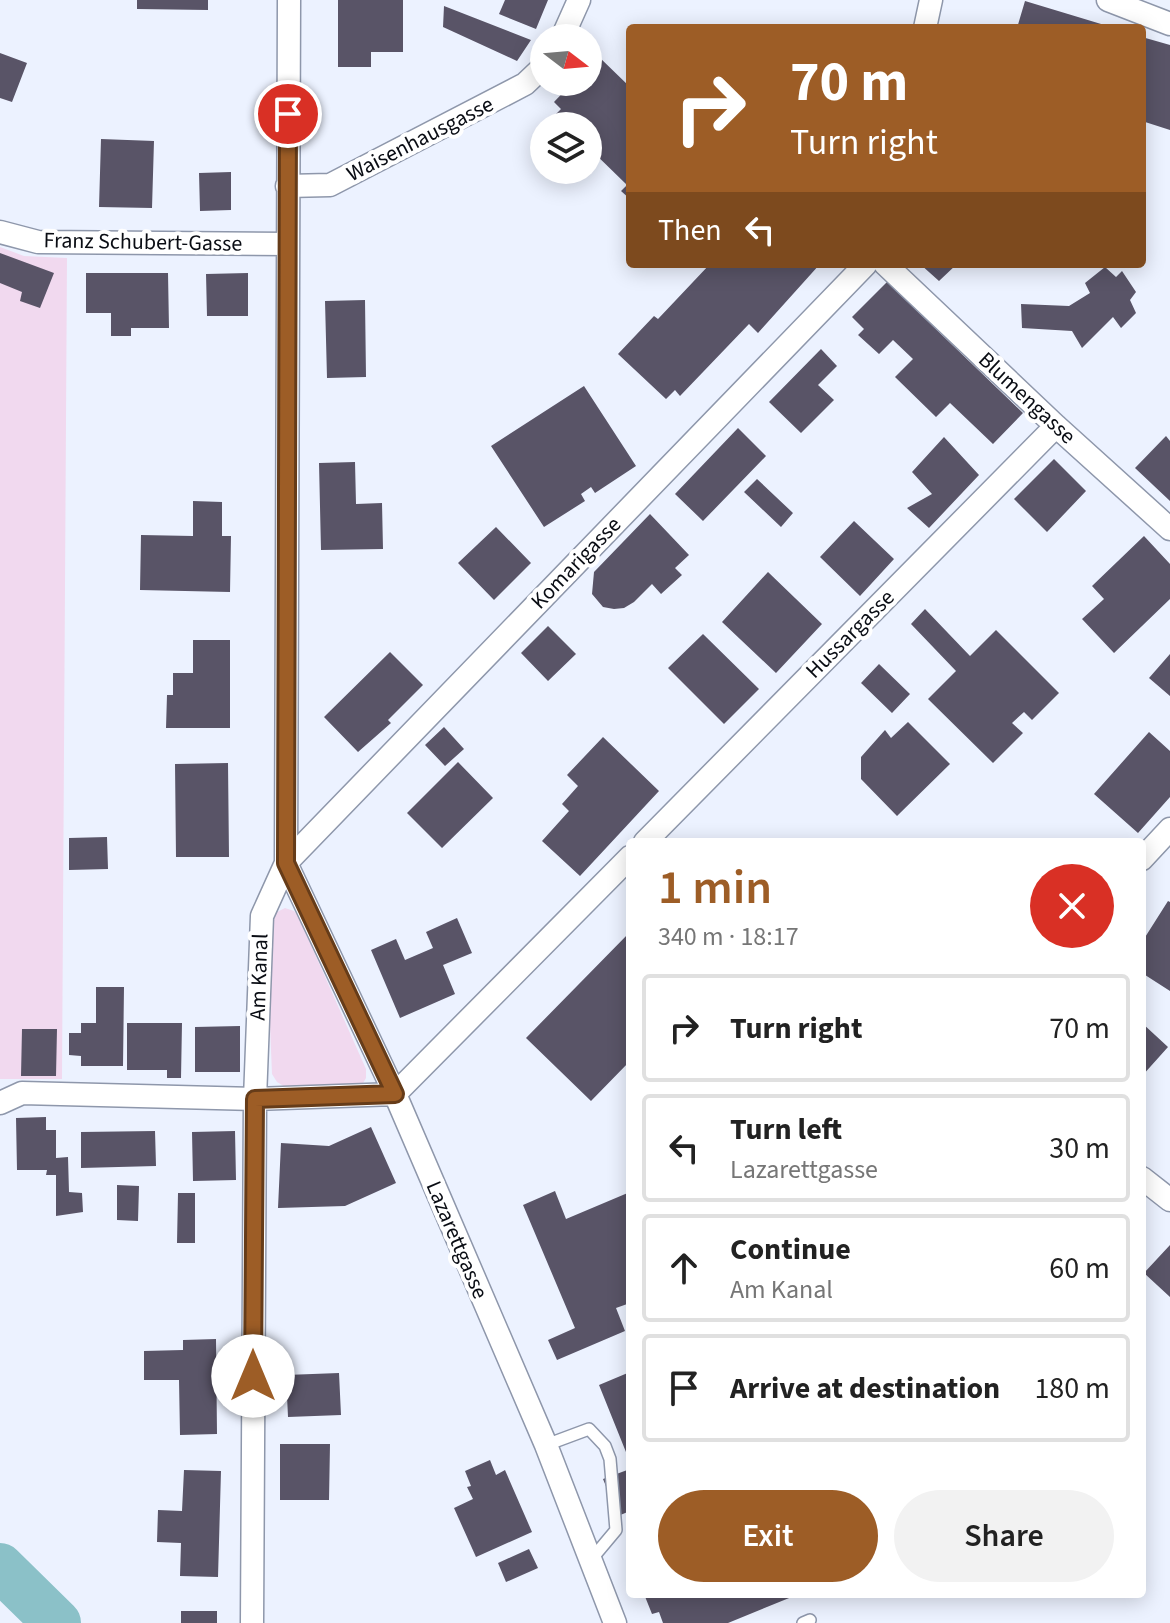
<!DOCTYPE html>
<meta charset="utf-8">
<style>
body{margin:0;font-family:"Source Sans 3",sans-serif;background:#f2f2f2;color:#222;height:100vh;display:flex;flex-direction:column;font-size:30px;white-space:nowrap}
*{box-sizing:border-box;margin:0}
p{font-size:26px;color:#767676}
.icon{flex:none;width:44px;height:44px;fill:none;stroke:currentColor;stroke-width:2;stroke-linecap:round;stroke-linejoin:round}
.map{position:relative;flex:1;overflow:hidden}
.details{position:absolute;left:626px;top:838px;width:520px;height:760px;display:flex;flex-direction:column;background:#fff;border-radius:8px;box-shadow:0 4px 20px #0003}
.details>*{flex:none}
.guide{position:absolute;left:626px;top:24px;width:520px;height:244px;border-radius:8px;box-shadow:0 4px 20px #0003;background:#9d5d26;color:#fff;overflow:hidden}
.needle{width:52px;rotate:106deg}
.controls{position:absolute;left:530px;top:24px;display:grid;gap:16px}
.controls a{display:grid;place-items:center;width:72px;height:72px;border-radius:50%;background:#fff;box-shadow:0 4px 20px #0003;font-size:40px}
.pin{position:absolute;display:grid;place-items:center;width:68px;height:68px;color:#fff;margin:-34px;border:4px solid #fff;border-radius:50%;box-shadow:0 2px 8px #0007}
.me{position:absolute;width:88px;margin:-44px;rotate:0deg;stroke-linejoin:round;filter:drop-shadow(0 0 6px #0008)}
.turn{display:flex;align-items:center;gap:28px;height:168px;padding:0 32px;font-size:36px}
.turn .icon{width:104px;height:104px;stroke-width:2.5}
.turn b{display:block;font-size:56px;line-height:68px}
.then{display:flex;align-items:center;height:76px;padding:0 32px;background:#0003;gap:16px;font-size:30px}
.round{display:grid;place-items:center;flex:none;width:84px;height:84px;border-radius:42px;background:#f2f2f2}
.summary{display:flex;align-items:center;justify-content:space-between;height:136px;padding:0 32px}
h1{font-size:48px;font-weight:600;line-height:60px;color:#9d5d26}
.cta{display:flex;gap:16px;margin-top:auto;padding:16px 32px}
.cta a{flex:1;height:92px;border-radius:48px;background:#9d5d26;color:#fff;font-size:32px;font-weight:600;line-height:92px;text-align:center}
.cta a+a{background:#f2f2f2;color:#222}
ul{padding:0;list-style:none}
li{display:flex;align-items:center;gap:24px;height:108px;margin:0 16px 12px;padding:0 16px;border:4px solid #e0e0e0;border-radius:8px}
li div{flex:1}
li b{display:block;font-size:30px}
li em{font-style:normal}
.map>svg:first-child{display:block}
.green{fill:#f1d9ef}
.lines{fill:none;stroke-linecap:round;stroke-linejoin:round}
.river{stroke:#8bc1c8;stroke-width:48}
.building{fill:#595467}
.lane-casing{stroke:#8e97ab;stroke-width:14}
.street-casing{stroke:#8e97ab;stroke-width:25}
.lane{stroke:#fff;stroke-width:11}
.street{stroke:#fff;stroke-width:22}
.route-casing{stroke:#663c19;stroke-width:20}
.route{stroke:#9d5d26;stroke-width:14}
.labels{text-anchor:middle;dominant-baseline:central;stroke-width:8;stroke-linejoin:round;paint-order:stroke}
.street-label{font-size:22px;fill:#090c13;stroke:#fff}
</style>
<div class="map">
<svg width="1170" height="1623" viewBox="0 0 1170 1623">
<rect width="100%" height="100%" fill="#ecf2ff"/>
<path class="green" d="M0,247L24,256L67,258L62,1079H0Z
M285,908L294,911L298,916L366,1069V1078L362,1085L287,1088L277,1082L272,1074L268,976L271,921L277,912Z"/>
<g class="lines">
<path class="river" d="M0,1567L57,1623"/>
</g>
<path class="building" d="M137,0H208V10L137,9Z
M338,0H403V52H371V67H338Z
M505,0H548L536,29L499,14Z
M1025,1L1111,27V28H1017Z
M444,6L531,40L517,61L443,27Z
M1142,37L1170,45V130L1142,121Z
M0,53L27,63L12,102L0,98Z
M598,56L630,87L627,94L630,96V199L621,191L627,185L588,147V126H567L555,115L561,109L554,102L573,82H588V67Z
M101,139L154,141L152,208L99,207Z
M231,172V210L200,211L199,173Z
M0,253L54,273L40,308L20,301L22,292L0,283Z
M710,264H820L758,333L749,324L680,396L675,390L666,399L618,354L654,316L658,319Z
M920,264H957L939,281Z
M1105,267L1116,277L1122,271L1136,292L1130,300L1136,313L1121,328L1113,317L1082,348L1072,331L1022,328L1021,304L1069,306L1090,293L1085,283Z
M86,273H168L169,328H131V336H111V313H86Z
M248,273V316H207L206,274Z
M887,282L1023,413L993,444L950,403L936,417L895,377L913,359L893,340L879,354L858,335L864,329L852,317Z
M365,300L366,377L327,378L325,301Z
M821,349L837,366L818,385L834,400L801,433L769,402Z
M584,386L636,466L595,493L591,487L581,494L585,501L544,527L491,446Z
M738,428L766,456L703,521L675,494Z
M1166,436L1170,441V501L1135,468Z
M944,437L979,475L929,528L907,508L932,494L912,472Z
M1054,459L1086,491L1047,532L1014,499Z
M355,462L356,504L382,503L383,549L321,550L319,463Z
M757,479L793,513L781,527L744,492Z
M193,501L222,502V536H231L230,592L140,590L141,535L193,536Z
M650,514L689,555L675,568L682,575L661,594L652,584L634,602L624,608L614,609L603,607L592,594L594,572Z
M854,521L894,559L860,596L820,557Z
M496,527L531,563L494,600L458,563Z
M1144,536L1170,564V599L1114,653L1082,619L1104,599L1092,586Z
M768,572L822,624L776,673L722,622Z
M925,609L970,656L996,630L1059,693L1032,720L1024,712L1012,723L1023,733L993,763L928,699L956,671L911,624Z
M548,626L576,654L548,681L521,653Z
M703,634L759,689L724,724L668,668Z
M193,640H230V728H166L167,695H173V673H193Z
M390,652L423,685L388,720L391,723L358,752L324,717Z
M1170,654V696L1149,678Z
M879,664L910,694L892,713L861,683Z
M908,722L950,764L897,816L861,779V757L885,730L891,738Z
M444,727L464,749L445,766L425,745Z
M1149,732L1170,751V797L1138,833L1094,794Z
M603,737L659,791L580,876L542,841L569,811L562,804L578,786L567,775Z
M458,762L493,798L442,848L407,813Z
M228,763L229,857H176L175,764Z
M107,837L108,869L69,870V838Z
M1168,901L1170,902V991L1142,973V942Z
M457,918L472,953L443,965L455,994L400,1018L371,950L396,939L405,960L433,948L426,932Z
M630,932V1061L591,1101L526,1038Z
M96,987H124L123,1066H81V1056L69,1055V1033H81V1023H96Z
M127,1023H182L181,1078H167V1070H127Z
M1142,1023L1168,1047L1142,1076Z
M240,1026V1072H195V1027Z
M22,1029H57L56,1076H21Z
M46,1117V1130H56V1158L68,1157L69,1192L82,1193L83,1212L56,1216V1175H46L47,1170H17L16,1118Z
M371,1127L396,1183L345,1206L278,1208L281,1143L329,1146Z
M155,1131L156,1166L81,1168V1132Z
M235,1131L236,1180L193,1181L192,1132Z
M117,1185L139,1186L138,1221L117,1220Z
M555,1191L566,1219L630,1192V1303L616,1308L625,1331L557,1360L548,1340L575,1328L523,1205Z
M178,1193H195V1243H177Z
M1170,1245V1297L1144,1273Z
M216,1339L217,1434L180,1435L179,1380H144V1351L183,1350V1340Z
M630,1372V1462L599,1385Z
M339,1373L341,1415L288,1417L286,1375Z
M280,1444H330L329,1500H280Z
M490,1460L496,1475L505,1470L532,1532L476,1557L454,1508L473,1499L467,1487L471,1486L465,1471Z
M630,1469V1511L618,1516L603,1479Z
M184,1470L221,1471L218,1577L180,1576L181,1543L157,1542L158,1510L182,1511Z
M529,1549L538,1568L506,1582L498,1563Z
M644,1594H799L728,1623H663L659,1612L652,1614Z
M181,1611H217V1623H181Z"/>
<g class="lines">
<g class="lane-casing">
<path id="lane" d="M546,1445L589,1429L605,1446L610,1459L616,1530L590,1561
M803,1623L810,1620"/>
</g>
<g class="street-casing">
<path id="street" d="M1108,0L1170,24
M925,28L931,0
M562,38L579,0
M287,186L330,185L525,84L544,66
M0,232L38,242L288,244
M885,264L1056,426L1170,529
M645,842L1056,426
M1142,859L1170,829
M286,863L866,264
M286,863L395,1094L546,1445L615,1623
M0,1103L22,1093L255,1099L395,1094L630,857
M1142,1178L1170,1200
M252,1623L255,1099L262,916L286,863L289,0"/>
</g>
<use href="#lane" class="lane"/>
<use href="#street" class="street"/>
</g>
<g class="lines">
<g class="route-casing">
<path id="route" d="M253,1376L255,1099L395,1094L286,863L288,114"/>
</g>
<use href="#route" class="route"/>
</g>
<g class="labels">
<g class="street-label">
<text transform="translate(420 139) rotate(-27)">Waisenhausgasse</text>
<text transform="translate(143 242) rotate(1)">Franz Schubert-Gasse</text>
<text transform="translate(1027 398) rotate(43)">Blumengasse</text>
<text transform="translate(576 563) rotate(-46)">Komarigasse</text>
<text transform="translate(850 634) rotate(-45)">Hussargasse</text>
<text transform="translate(259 977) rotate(-88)">Am Kanal</text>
<text transform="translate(457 1240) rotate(67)">Lazarettgasse</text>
</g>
</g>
</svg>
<div class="controls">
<a><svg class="needle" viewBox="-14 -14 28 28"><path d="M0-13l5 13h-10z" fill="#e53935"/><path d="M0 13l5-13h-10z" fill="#767676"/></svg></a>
<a><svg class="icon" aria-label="layers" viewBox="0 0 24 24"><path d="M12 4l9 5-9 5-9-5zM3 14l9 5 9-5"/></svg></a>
</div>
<div class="pin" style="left:288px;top:114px;background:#d93025"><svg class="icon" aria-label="arrive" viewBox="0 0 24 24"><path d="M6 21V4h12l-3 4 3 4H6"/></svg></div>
<svg class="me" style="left:253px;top:1376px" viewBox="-20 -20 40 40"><circle r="19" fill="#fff"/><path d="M0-13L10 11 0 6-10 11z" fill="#9d5d26"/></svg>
<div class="guide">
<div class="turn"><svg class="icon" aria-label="right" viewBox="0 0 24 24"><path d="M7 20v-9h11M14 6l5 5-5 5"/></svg><div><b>70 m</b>Turn right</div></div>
<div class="then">Then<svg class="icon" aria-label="left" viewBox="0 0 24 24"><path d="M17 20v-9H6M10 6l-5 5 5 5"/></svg></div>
</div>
<section class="details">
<div class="summary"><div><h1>1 min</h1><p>340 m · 18:17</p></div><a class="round" style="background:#d93025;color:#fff"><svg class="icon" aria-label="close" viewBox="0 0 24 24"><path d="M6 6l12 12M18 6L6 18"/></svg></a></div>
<ul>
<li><svg class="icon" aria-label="right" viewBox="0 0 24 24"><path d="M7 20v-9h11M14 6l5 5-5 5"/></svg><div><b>Turn right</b></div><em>70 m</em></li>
<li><svg class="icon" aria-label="left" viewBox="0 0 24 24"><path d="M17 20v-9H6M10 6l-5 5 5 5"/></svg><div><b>Turn left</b><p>Lazarettgasse</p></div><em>30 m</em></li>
<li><svg class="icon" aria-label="ahead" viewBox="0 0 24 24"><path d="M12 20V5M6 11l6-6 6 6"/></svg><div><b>Continue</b><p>Am Kanal</p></div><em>60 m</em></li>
<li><svg class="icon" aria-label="arrive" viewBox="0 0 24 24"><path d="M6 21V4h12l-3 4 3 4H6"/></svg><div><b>Arrive at destination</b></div><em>180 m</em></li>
</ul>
<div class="cta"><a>Exit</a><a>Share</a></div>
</section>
</div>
